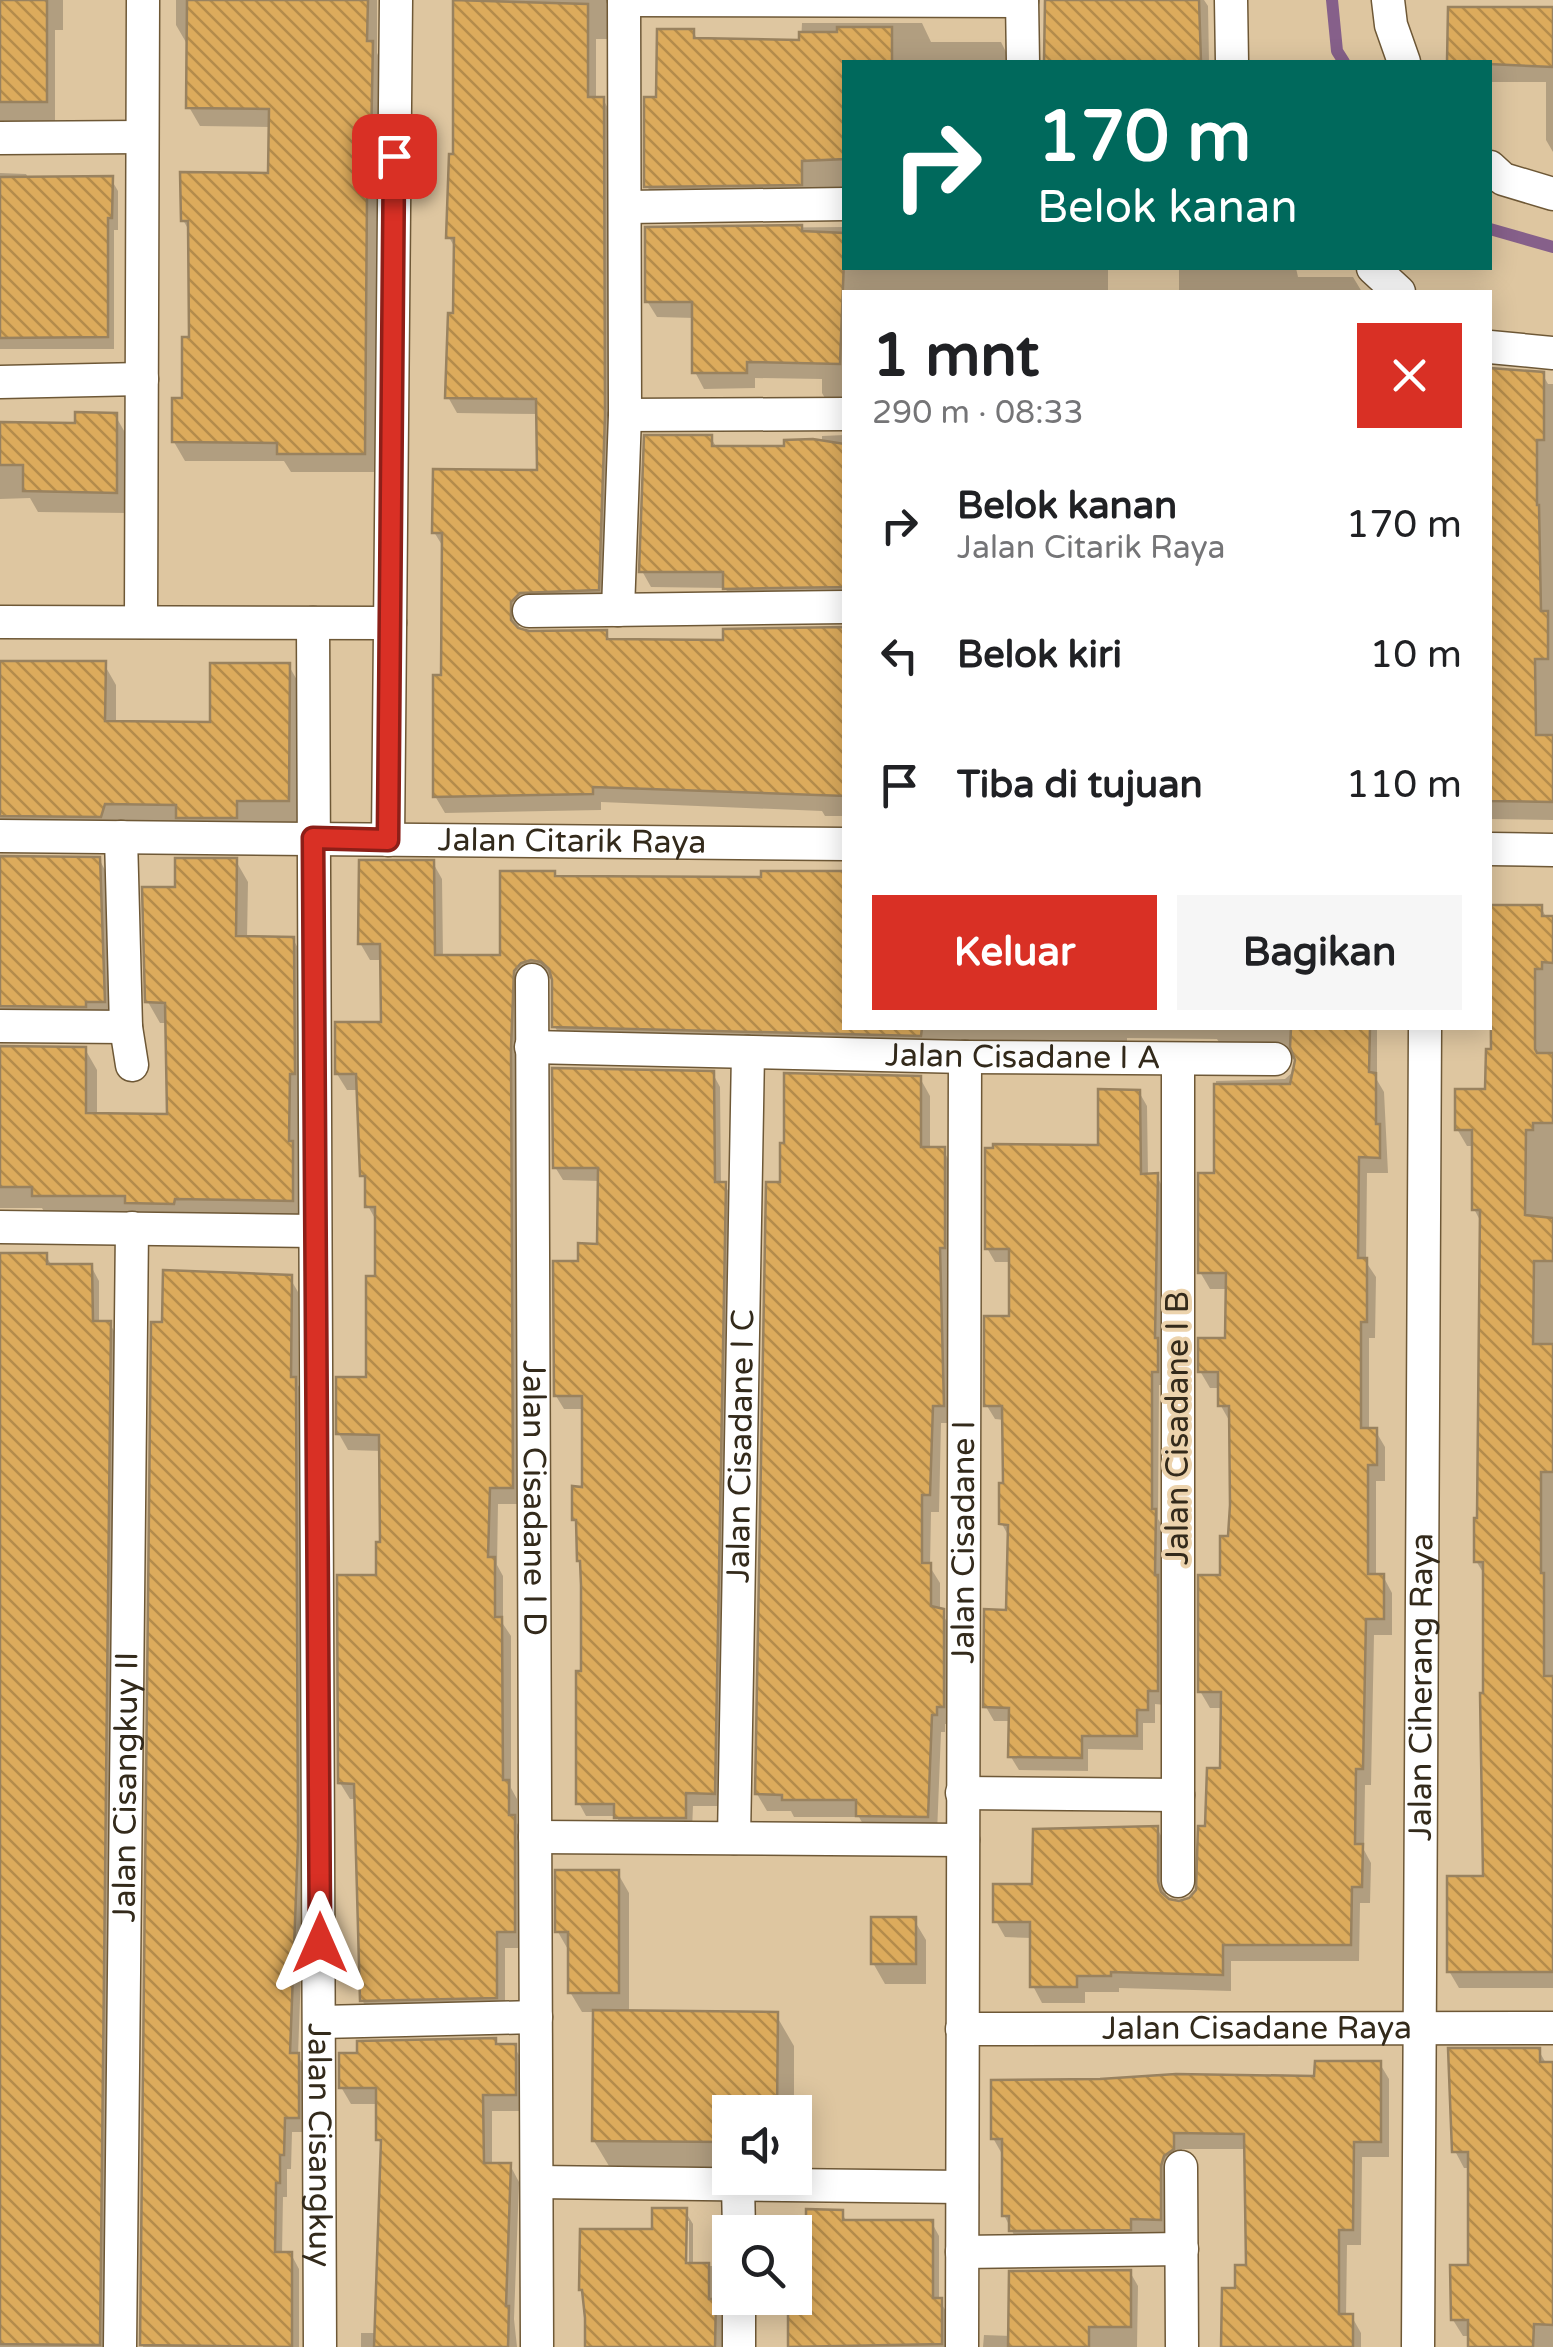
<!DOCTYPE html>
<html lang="id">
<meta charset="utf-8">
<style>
body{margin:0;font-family:"Varela Round",sans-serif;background:#f6f6f6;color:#202124;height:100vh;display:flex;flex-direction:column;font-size:38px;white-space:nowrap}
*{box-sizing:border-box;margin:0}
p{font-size:32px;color:#757577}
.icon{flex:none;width:55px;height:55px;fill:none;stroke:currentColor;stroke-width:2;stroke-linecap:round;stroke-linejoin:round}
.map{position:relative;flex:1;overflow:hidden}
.details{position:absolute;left:842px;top:290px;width:650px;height:740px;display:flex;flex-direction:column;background:#fff;border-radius:0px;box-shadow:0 5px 25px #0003}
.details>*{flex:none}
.hud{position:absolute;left:842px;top:60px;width:650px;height:210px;border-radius:0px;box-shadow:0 5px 25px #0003;background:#00695c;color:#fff;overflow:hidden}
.fabs{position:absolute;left:712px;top:2095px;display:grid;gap:20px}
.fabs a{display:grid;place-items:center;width:100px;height:100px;border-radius:0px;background:#fff;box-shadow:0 5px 25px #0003;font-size:50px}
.pin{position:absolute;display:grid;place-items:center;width:85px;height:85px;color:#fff;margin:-42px;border-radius:20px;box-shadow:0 5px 15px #0006}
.me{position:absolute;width:110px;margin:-55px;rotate:0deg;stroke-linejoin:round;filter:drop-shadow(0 0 8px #0008)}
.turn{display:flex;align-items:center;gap:35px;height:210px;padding:0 30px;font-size:45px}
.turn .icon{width:130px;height:130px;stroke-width:2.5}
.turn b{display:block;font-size:70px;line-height:85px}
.round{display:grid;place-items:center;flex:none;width:105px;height:105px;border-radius:0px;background:#f6f6f6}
.overview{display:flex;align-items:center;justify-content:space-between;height:170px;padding:0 30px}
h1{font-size:60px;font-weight:700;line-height:75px}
.primary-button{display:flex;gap:20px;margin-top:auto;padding:20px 30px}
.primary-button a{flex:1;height:115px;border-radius:0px;background:#d93025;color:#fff;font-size:40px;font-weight:700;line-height:115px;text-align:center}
.primary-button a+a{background:#f6f6f6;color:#202124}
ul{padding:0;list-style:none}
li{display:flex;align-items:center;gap:30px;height:130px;padding:0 30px}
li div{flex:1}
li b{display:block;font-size:38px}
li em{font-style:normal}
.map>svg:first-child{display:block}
.shadow{fill:#0003;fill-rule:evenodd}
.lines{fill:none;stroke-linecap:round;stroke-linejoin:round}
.stream{stroke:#86608a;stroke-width:12}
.building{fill:url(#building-back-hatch);stroke:#99825f;stroke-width:2.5}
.street-casing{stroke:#6e5836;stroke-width:35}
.street{stroke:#fff;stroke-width:32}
.route-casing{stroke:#8d1f18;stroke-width:25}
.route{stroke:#d93025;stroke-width:18}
.labels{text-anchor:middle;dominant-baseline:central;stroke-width:8;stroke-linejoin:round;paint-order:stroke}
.street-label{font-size:32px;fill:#332a1b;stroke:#ecd3ad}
</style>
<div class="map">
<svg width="1553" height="2347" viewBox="0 0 1553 2347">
<defs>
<pattern id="building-back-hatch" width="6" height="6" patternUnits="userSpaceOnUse" patternTransform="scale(2.5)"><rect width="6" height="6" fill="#dcab5c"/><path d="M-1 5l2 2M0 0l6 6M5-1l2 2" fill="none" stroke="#b38b4b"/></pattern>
</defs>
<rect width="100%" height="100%" fill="#dec6a0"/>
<path class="shadow" d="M0,0H63V30H55V123L0,122Z
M176,0H377V53L382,63L380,214H377L375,472H291L284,461H185L174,442L184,400L192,339L191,234L183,220L271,175V127L200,126L189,107L187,44L176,25Z
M455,0H611V39H596V99H603L612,116L607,606L519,619V631L529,634L606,633L611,642L725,643L845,627V816H825L822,811L601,802V810L445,813L435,796L444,678L445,550L434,532L539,472L538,414L457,413L448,397L455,315L456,250L449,237L455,156Z
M1047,0H1204L1208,6L1209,62H1045Z
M1450,8L1553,9V152L1546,140V82H1490V62H1449Z
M802,23H922L931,42H1001L1011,62H845V200L656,202L647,186L659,100L693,31L698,41L801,43Z
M0,173L26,174L29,179H111L118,191V230H114V349H0Z
M845,227V268H1108V292H845V411L832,410L822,393V379L755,378V388L704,389L695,372V318L657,317L647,301V229Z
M1179,268H1296L1298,277H1353L1362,292H1179Z
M1490,372L1543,375L1548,384H1553V820L1490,819Z
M115,415L127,436L128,513L38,512L30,498L0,499V424L78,426Z
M845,435V603L735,604L725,588L651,587L642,571L711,438L717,448H786L822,442V436Z
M0,663L104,664L116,685V724L213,725L289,666L301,687L300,822H248V839L0,844Z
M0,858L99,859L111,881L116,1023L0,1033Z
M236,861L248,882L247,939H293L305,961L304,1221L47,1217L42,1208H0V1048L85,1049L97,1070V1116L169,1117L168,1023H160L148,1002L177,890Z
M433,863L442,879L443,958H502L554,873L557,879H763L845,873V1028H1377V1080L1384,1092L1388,1173H1367L1366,1262L1376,1277L1375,1338H1369V1430H1375L1385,1447V1481H1376V1576H1383L1392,1593V1635H1374L1371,1785H1365L1364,1850L1371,1863L1370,1903H1360L1359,1961H1231V1991L1119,1988V1992H1085V2003H1042L1033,1986L1032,1938L1005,1937L996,1921L1035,1887L1157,1828L1166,1845V1899L1179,1903L1190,1900L1198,1891L1208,1828L1222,1771L1223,1708H1210L1200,1691L1231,1538L1230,1422L1221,1406V1388H1210L1200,1371L1228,1341V1289H1210L1200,1272L1216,1176V1081L1285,1079L1294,1071L1297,1061L1286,1055L1226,1054L1217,1039L1127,1038V1046L564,1043L555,1027L552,979L541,976L521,1504H498L497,1565L503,1576V1624L511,1636V1788L517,1799V1823L523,1834L524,1948H505V2014L372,2017L362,2000L357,1799H350L340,1783L383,1545L382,1451L348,1450L339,1434L369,1380L378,1278V1224L368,1206V1183L363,1175L359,1090H347L337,1074L383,1025V960H370L360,943Z
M1541,907L1547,919H1553V1988H1459L1449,1971L1486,1879V1577L1476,1561L1480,1520L1482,1224L1474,1209V1146H1467L1457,1129L1488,1091L1494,1052Z
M713,1074L720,1087L721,1184H724L732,1197L721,1806H693L692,1830H624L616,1816H586L579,1803L583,1673L582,1566L579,1560V1527L574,1519L584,1489L585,1409H564L556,1396L580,1264L600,1246V1181L563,1180L555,1167Z
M920,1078L930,1096V1150H943L953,1167V1423H941L939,1512H931L930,1567L940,1583V1611L952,1629V1724H945V1732H941L937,1834L868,1833L859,1817H794L791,1811H767L757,1794L782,1185Z
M1139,1092L1147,1106L1148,1176H1157L1164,1190L1162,1349L1165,1354V1385H1159L1158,1519L1162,1525V1586L1165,1591V1705L1155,1704V1723H1143V1750L1088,1749V1771L1019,1770L1011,1757V1721H994L986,1707L1009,1612L1010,1539L1002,1524L1006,1486L1005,1420L995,1419L987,1406L1012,1319V1262H995L987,1248L1101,1148Z
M0,1255L46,1256L52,1266H91L99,1281V1324H110L118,1338L107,2347H0Z
M290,1278L298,1292V1385L303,1394L305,1858L298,2056L306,2070V2132H292L291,2169H287V2197H283L282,2254H291L299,2269V2347H143L153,1324L165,1325Z
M617,1872L629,1893V2013L776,2015L794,2046V2112H730V2172L612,2171L594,2141L595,2012H582L570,1992V1953L558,1932Z
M914,1920L926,1940V1984H885L873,1963Z
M495,2040L498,2047H514L524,2063V2111H492V2165H510L519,2182L514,2319L517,2347H361V2333H377L383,2147L378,2139L379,2104H351L341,2087Z
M1539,2051L1547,2065H1553V2347H1470V2336H1463L1453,2320L1470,2267V2168H1464L1455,2151Z
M1380,2064L1389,2079V2157H1362L1361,2245H1347L1346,2317H1352L1361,2333V2347H1224L1238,2291L1249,2268L1246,2149H1182L1169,2235L1020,2247L1004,2215L1002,2154L993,2138L1317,2079Z
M685,2211L693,2224V2266H719L726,2279V2347H589L655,2231ZM684,2221H689V2276H684Z
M841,2212L847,2222L932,2223L939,2236V2300L948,2314V2347H791L795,2232H773V2220H808Z
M1130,2272L1138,2286L1137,2347H983L984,2335L1011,2336Z"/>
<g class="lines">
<path class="stream" d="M1332,0L1337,51L1344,62
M1490,229L1553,247"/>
</g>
<path class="building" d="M0,0H47V102H0Z
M187,0H368L367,41H373L370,195H367L365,454H277V443L172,442V398H182V337H189L188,221H181L180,172L268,173L269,109L186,108Z
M453,0L588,4V97H604L605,415L599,590L520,593L511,602V620L518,628L529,631L607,630V639L723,640V629L845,627V796L593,787V794L433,797V675H441L442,533H432L433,469L537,470L536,399L445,398L448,313H453L454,238H446L449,154H453Z
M1045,0H1199L1201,62H1044Z
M1448,7H1553V67L1447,62Z
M837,27H892V62H845V159L802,161V185L644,187V97H656L657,29H694V38L799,40V32H837Z
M113,176L112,218H108V337L0,338V177Z
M802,225V231L845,233L840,364L747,362V373H692V302H645V227Z
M1490,368L1544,372V440H1537V505H1539L1541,611H1548V659H1535L1536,735H1553V802L1490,801Z
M75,412L117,413V493L23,491V465H0V422L75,423Z
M644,435H712V446H784V440L813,439L845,444V587L723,589V572H639Z
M0,661H106L105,721L210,722V663H290L289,801H237V818H176V805L105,804L101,817L0,816Z
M0,856L100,857L105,1002H86V1007L0,1006Z
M175,858H237L236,936L294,937L295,1074H290L289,1141H293V1201L175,1199L174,1204L125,1203V1196H32V1187H0V1046L86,1047V1113L167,1114L165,1003L145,1002L142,887H175Z
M359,860H434L435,955H500V871H555V876L761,877V871H845V1028H922L921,1036L552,1027V980L549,969L541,962L531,960L521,963L514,971L511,1048L513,1488H490L488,1557H495V1617H502L503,1780H509V1815H515V1932H497V1998L360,2001L354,1784L338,1783L337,1575H376V1542H380L379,1435L336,1434V1377H366V1276H375V1207H365V1176H360L356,1074H335V1022H381L380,944H358Z
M1490,905H1542V916H1553V963L1542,962V969H1535V1049L1537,1053H1553V1123H1533V1130H1526L1525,1215L1553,1218V1261H1534L1533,1344H1553V1472H1541V1573H1544V1676H1553V1972H1447V1876H1483L1480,1693H1483V1562H1474V1518H1477L1480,1210H1472V1130H1455V1089H1485L1486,1049H1491Z
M1291,1028H1370L1369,1072L1376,1073V1124H1380V1158L1359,1157L1358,1258H1367V1322H1361V1428H1377V1465H1368V1574H1384V1619H1366L1363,1769H1356L1355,1844H1363L1362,1887H1352L1351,1945H1223V1975L1111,1972V1976H1077V1987H1030V1922H993V1884H1032L1033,1829L1158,1826V1881L1161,1892L1169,1899L1179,1901L1189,1898L1196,1890L1198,1826H1205L1207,1768H1220L1221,1692H1198V1575H1220V1536H1228L1230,1505L1229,1406H1218V1372H1198V1338H1225L1226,1273H1198V1173H1214V1084H1290L1295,1060L1290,1047Z
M552,1068L714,1071L715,1182H726L715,1794L686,1793V1818H614V1804H576V1671H581V1585L580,1561H577L576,1520H572V1486L582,1487V1396H554L553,1261H578V1243L597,1244L598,1168H553Z
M784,1073L921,1076V1147H945V1248H940L944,1406H933L930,1495H922V1563H931V1606L944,1609V1707H937V1715H932L928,1817L856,1816V1800H782V1795L755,1794L766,1182H780V1143H784Z
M1098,1089L1140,1090L1141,1174L1158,1173L1155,1338H1158V1372H1152V1509H1156L1155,1575H1158V1691H1148V1710H1137V1736H1082V1758L1008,1757L1009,1708L983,1707L984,1609L1006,1610L1008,1525L999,1524V1483H1003L1002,1406H984V1316H1009V1249H985V1148H993V1144L1098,1145Z
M0,1253H47V1264H92L93,1321H111L100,2345L0,2344Z
M163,1270L292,1275L291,1377H296L298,1842L290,2053H299V2118H285L284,2155H280V2183H276L275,2252H292V2347L140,2345L151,1322H162Z
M555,1870H619V1993H568V1932H555Z
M871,1917H916V1964H871Z
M593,2010L778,2012L777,2112H730V2142L592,2141Z
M496,2038V2044H516V2095H483L484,2163H511L506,2306H509L508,2347H374L381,2140H376V2088H339V2053H357V2041Z
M1448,2048H1540V2062H1553V2325L1534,2324L1533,2347H1468V2320H1451L1450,2265H1468V2152H1452Z
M1315,2061H1381V2142H1354L1353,2230H1339V2314H1353V2347H1221L1222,2288H1235V2265H1246L1244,2134L1174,2133V2149L1164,2156L1161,2166V2220L1131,2219V2230L1009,2231V2216H1002V2139H991V2080L1100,2079L1176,2074L1314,2076Z
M652,2208H687L686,2263H709V2299H716L715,2347H585V2318L582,2290H579L580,2229H652Z
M806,2209L843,2210V2220H933V2298H942V2344L788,2347V2303H795V2218H806Z
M1131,2270V2327H1089V2347H1008L1009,2271Z"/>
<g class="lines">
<g class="street-casing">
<g id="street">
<path d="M624,0L1022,1"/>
<path d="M1022,0L1023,62"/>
<path d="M1231,0L1232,62"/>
<path d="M1388,0L1391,25L1404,62"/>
<path d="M0,138L142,137"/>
<path d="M1490,167L1503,179L1553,194"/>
<path d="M627,207L845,204"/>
<path d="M1373,268L1399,292"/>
<path d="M1490,347L1553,353"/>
<path d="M0,382L142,379"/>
<path d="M625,415L845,414"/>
<path d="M618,610L625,415L624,0"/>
<path d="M529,611L845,607"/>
<path d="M0,622L390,623"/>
<path d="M141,622L143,0"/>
<path id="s1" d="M313,623L320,2347"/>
<path id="s2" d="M0,836L845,844"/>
<path d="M121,837L126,1027L132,1065"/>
<path d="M388,840L396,0"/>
<path d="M1490,849L1553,850"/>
<path id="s3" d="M532,980L537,2347"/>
<path d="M0,1026L126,1027"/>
<path id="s4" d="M531,1047L965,1057L1275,1059"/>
<path d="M1178,1060V1881"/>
<path d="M0,1227L315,1231"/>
<path d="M962,1793L1178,1795"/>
<path d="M535,1837L963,1840"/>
<path id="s5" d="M734,1838L748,1052"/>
<path d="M321,2022L536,2017"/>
<path id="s6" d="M962,2029L1553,2028"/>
<path d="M1181,2167L1182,2347"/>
<path d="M537,2182L962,2187"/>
<path d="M738,2184L739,2232"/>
<path d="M962,2252L1182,2249"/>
<path d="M739,2298V2347"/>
<path id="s7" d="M120,2347L132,1228"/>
<path id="s8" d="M962,2347L965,1057"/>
<path id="s9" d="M1418,2347L1425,1028"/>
</g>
</g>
<use href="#street" class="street"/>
</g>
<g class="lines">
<g class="route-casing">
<path id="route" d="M320,1943L313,838L388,840L394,156"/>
</g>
<use href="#route" class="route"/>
</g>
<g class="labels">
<g class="street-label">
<text stroke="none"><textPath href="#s2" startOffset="572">Jalan Citarik Raya</textPath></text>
<text stroke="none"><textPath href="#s4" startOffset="492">Jalan Cisadane I A</textPath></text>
<text transform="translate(1178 1428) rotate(-90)">Jalan Cisadane I B</text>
<text stroke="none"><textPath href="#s5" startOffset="392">Jalan Cisadane I C</textPath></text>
<text stroke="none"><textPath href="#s3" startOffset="518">Jalan Cisadane I D</textPath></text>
<text stroke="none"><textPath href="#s8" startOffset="805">Jalan Cisadane I</textPath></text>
<text stroke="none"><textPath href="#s9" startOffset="660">Jalan Ciherang Raya</textPath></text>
<text stroke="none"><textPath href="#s7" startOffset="560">Jalan Cisangkuy II</textPath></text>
<text stroke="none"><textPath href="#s6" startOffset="295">Jalan Cisadane Raya</textPath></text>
<text stroke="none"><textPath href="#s1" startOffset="1522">Jalan Cisangkuy</textPath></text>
</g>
</g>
</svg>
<div class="fabs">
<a><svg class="icon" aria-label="sound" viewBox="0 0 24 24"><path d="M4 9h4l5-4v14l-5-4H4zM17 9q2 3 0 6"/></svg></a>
<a><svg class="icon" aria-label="search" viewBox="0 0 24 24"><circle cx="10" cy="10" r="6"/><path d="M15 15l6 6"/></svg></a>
</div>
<div class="pin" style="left:394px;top:156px;background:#d93025"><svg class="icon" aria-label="arrive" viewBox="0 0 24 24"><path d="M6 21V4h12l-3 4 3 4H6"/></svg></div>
<svg class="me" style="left:320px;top:1943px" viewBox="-20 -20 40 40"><path d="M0-17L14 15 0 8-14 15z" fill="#d93025" stroke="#fff" stroke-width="4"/></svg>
<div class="hud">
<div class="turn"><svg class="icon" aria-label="right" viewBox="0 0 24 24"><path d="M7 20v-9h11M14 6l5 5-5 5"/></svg><div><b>170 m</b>Belok kanan</div></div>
</div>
<section class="details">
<div class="overview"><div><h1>1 mnt</h1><p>290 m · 08:33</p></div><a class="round" style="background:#d93025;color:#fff"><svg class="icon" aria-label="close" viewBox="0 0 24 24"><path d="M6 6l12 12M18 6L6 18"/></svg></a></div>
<ul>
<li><svg class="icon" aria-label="right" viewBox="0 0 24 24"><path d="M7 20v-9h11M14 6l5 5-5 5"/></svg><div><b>Belok kanan</b><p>Jalan Citarik Raya</p></div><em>170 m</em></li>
<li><svg class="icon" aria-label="left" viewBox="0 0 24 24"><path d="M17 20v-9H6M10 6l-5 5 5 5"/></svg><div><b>Belok kiri</b></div><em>10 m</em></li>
<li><svg class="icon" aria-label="arrive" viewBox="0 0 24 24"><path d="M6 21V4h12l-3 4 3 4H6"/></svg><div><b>Tiba di tujuan</b></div><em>110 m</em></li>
</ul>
<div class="primary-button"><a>Keluar</a><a>Bagikan</a></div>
</section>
</div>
